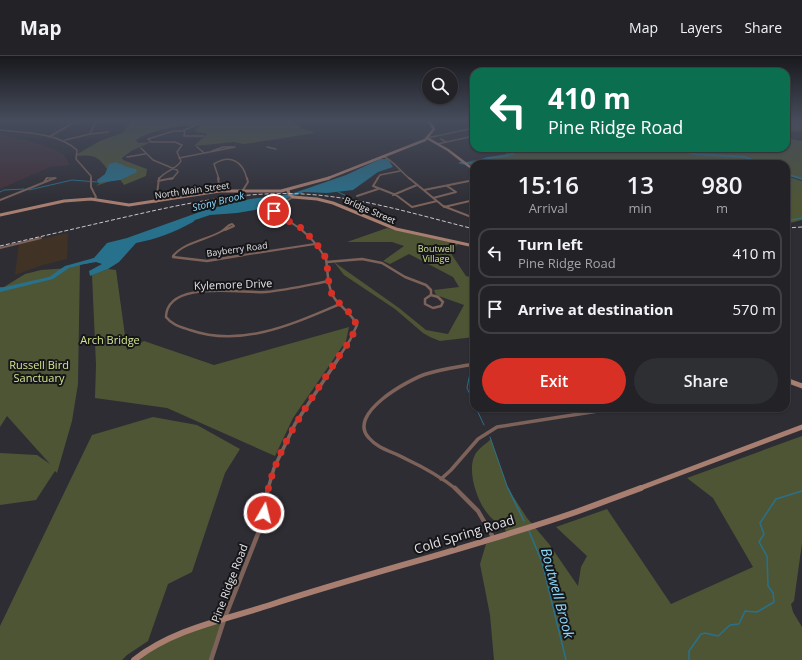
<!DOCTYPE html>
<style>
body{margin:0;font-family:"Open Sans",sans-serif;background:#2e2f33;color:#f1f3f6;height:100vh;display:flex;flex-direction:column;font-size:15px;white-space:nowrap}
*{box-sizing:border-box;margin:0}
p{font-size:13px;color:#a2a4a7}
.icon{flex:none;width:22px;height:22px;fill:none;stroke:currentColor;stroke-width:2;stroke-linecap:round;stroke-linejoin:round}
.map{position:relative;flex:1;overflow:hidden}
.details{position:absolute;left:470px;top:104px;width:320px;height:252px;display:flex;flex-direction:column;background:#222227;border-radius:12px;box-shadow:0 1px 3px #0004,0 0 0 1px #3f3f44}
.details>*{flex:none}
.hud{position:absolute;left:470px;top:12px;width:320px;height:84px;border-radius:12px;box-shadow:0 1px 3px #0004,0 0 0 1px #3f3f44;background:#0b6e4f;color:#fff;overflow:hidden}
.fabs{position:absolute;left:422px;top:12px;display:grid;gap:8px}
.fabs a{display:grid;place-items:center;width:36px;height:36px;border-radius:50%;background:#222227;box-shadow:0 1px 3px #0004,0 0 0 1px #3f3f44;font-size:20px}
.pin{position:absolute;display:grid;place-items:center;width:34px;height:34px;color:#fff;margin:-17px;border:2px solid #fff;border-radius:50%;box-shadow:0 1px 4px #0007}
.me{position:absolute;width:44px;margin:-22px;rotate:8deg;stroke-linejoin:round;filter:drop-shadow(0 0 3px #0008)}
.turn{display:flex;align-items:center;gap:14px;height:84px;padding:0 12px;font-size:18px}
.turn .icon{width:52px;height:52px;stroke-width:2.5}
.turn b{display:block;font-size:28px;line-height:34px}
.eta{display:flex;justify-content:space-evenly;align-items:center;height:68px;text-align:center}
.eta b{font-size:24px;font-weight:600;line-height:28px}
.button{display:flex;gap:8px;margin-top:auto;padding:8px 12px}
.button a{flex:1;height:46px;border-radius:24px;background:#d93025;color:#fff;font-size:16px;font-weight:600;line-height:46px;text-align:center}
.button a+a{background:#2e2f33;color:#f1f3f6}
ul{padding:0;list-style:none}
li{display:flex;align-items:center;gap:12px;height:50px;margin:0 8px 6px;padding:0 4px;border:2px solid #3f3f44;border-radius:12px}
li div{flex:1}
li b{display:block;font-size:15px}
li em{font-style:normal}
header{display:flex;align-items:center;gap:24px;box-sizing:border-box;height:56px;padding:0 20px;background:#222227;border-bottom:1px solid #3f3f44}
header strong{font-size:19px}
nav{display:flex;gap:22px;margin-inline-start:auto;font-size:14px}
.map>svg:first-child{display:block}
.commercial{fill:#413226}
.education{fill:#413039}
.green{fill:#4e5535}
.water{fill:#28718c}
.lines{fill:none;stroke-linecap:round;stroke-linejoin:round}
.stream-far1{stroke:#28718c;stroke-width:1}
.stream{stroke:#28718c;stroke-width:1.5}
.river{fill:#28718c;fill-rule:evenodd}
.street-far4{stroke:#7c6259;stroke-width:1.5}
.street-far3{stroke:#7c6259;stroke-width:2}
.street-far2{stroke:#7c6259;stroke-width:2.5}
.street-far1{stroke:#7c6259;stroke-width:3.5}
.street{stroke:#7c6259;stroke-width:4.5}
.secondary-far3{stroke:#a77e70;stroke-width:2.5}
.secondary-far2{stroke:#a77e70;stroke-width:3}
.secondary-far1{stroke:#a77e70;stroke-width:5}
.secondary{stroke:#a77e70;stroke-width:6}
.rail{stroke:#c7c6ca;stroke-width:1;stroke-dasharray:4 2;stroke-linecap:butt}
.route{stroke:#d93025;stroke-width:7;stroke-dasharray:0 12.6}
.labels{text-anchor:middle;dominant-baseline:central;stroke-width:4;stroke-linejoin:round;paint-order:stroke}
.far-street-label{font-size:9px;fill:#e3e2e6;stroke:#161619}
.far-park-label{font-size:9px;fill:#d3e58f;stroke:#161619}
.far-water-label{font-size:10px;font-style:italic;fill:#8cdafb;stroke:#161619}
.street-label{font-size:11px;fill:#e3e2e6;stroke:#161619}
.park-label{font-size:11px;fill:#d3e58f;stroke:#161619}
.near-street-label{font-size:13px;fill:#e3e2e6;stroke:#161619}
.near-water-label{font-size:14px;font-style:italic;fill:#8cdafb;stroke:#161619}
</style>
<header>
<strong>Map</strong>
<nav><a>Map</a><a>Layers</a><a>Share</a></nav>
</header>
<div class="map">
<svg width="802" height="604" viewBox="0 0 802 604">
<rect width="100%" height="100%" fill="#2e2d34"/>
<path class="commercial" d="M68,177L67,203L43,209L15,219L19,188Z"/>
<path class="education" d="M0,78L26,84L56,94L63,98L70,109L50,111L0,133Z"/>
<path class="green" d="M133,64H290L301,72L315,77L244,88L234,86L194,90L207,78L197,76L194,74L201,70C182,68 152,74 136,84L138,87L151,86L131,95L122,102L123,104L147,113L146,120L124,129L119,122L96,130L110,117C99,101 96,98 76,100L77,98L100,85L122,77Z
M786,64H802V75L786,76Z
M786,82L802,85V123L786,119V108L471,109L466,106L506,98V94L503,92H786Z
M786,120L802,125V164L786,168Z
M387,172L458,188L450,196L466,220L474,222V281L440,285L430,281L423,277L395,253L344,219L334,206L399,252L426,274L448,278L464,249L436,239L434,234L459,231L453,221L409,198L390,208L383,205L404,190L392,186H347Z
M80,206L78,328L72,365L57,417L55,415L36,444L0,449V397L37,399L50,408L7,360L0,371V231H4L25,218L41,214L69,212Z
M108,213L116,214L127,294L144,285L214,309L349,271L346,285L293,362L275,400L167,352L95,342L96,309L92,219Z
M153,361L197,369L240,393L225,417L192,516L168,528L148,585L127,599L122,604H0V570L92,379Z
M802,380V487L794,545L791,548L793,556L802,571V604H494L490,559L480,508L486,488L508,480L503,469C482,464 466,419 474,401C476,394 486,388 491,383L509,434L527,462L549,488L578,530L581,511L587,500L556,471L607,453L671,548L753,511L713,442L687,422Z
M224,564L211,604H134L164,584Z"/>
<path class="water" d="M380,103H388L393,111L378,116L353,134L327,137L304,136L260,153L237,157L210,159L195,164L193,166C175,176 157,183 136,187L119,206L108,213L90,220L89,215L102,208L96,206L85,208V206L94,202L107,187L127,182L208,153L250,143L291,138L346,119Z
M116,106L127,111L136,113L137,116L120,124L98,127L97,124L105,118L109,108Z"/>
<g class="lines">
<path class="stream-far1" d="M29,134L72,124L97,126
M0,136L4,134L24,133
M338,136L349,141L348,142
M346,143L347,145L361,151
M786,165L802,162
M471,312L467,332L474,347
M476,352L484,369
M490,381L508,433"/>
<path class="stream" d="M508,432L524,465
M529,475L542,506L566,604
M689,604V595L701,578L705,577L718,580L730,569L739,568L745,555L757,556L774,546L773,537L768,530L767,500L759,486L764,478L760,467L776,443L802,435"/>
<path class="river" d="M508,92H512L515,98C506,103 496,101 487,104C477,106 467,111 458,107L460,106H471L488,101L505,99L512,97Z
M546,92L559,95L565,92H569C563,98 555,97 548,95Z
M656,92H669C666,94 659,94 656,92Z
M687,92H691L690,95L695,97L745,100L767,108H761L745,102L695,99L689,98L686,95Z
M786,117L802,122V124L786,119Z
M94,202L96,203V205L69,212L53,223L0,236V232L49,221L65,210Z"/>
<path class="street-far4" d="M786,66L802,68
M0,74C25,77 57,76 77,94L76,103L91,120V123
M184,74L194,70
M90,78L108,76
M49,81L78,64
M427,82L474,72
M441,83L446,86
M65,84L90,78L95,67L100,64
M437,88L474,80
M197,91L203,96
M267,91L276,93
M141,92L153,104L177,114L178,116L172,123H169
M383,100C394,105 401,116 410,123
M127,101L145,98
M179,102L235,91H223L212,95
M46,123L47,122H56L52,123
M159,123C164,115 176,114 181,105L177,96L182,89L175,86H151L148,83L174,75H185L184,80H203
M219,123L214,108C230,98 243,105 247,123
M377,123L380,119L400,115"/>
<path class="street-far3" d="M91,122V131L96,141L94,144
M218,122L220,135
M378,122L373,130L396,139L412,151L437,145
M409,122L443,150L474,162
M158,125L173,122
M44,126L47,122
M447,130L456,136
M243,134L248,126L247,122
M424,134L474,124
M393,139L417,129
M357,140L378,133
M293,141L278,150L274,156C296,169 311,178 324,200
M433,142L456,136
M0,144L55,122
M156,146L159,122
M444,151L474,144
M0,192L41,182
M173,200C184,186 207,184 222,175C226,173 227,169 232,168L234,170L225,174
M237,200L315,188"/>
<path class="street-far2" d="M174,199L173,201L207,205L243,199
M324,199L326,203C328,215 327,232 335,243C342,252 352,258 357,269L350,284L339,301
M327,206L362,203L382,207L405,221L426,229L431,234V239
M329,225C308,229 287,234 266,236C242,238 167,223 166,261C172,269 181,271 190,274C241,292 293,268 340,248
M431,239L438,241L443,246L441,250L433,252L425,248V243Z"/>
<path class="street-far1" d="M441,423L451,414L478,383L497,371L617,352
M268,433L274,412L295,368L340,300
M456,433C441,421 423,411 406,403C394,396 378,393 369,382C346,358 408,324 426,318C441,313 458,311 474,308"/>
<path class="street" d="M455,432L478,455L493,481
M211,604L224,564L261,470L268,432"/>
<path class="secondary-far3" d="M427,82L448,94L474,114
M326,123L425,84L434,73L428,64"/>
<path class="secondary-far2" d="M288,134L289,138L293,141L317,143L333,147L396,173L474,190
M0,159L64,145L91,143L129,149L220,135H281L329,122"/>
<path class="secondary-far1" d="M786,324L802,330
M638,433L802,371"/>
<path class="secondary" d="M134,604C173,573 224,564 270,549C371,516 475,491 576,456C598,448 619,440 641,432"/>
<path class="rail" d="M786,172L802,171
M0,190C43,180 86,170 130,160C187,147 244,135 303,138C361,141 418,159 474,173"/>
</g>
<linearGradient id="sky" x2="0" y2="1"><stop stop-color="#19191d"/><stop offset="0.43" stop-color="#464c5c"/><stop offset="1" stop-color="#464c5c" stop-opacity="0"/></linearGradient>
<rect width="802" height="149" fill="url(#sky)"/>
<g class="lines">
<path class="route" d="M264,457C270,400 302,358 332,311C340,297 353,284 356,269C354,257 340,250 333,240C327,230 329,216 326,204C325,196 309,179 302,173C295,165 279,165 274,155"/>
</g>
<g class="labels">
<g class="far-street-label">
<text transform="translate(192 134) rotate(-8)">North Main Street</text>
<text transform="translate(370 154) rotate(23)">Bridge Street</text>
<text transform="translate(237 193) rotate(-8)">Bayberry Road</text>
</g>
<g class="far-park-label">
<text x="436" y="192">Boutwell<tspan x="436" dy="10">Village</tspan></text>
</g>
<g class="far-water-label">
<text transform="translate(218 145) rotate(-14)">Stony Brook</text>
</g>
<g class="street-label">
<text transform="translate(233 228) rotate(-2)">Kylemore Drive</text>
<text transform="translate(229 527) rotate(-69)">Pine Ridge Road</text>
</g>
<g class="park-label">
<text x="110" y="283">Arch Bridge</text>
<text x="39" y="308">Russell Bird<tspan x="39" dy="13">Sanctuary</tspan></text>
</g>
<g class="near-street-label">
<text transform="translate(464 478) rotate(-17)">Cold Spring Road</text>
</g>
<g class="near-water-label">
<text transform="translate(558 537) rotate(75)">Boutwell Brook</text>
</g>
</g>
</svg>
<div class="fabs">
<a><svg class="icon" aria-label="search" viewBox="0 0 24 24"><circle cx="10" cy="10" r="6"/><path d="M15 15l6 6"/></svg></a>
</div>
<div class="pin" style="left:274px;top:155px;background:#d93025"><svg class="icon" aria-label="arrive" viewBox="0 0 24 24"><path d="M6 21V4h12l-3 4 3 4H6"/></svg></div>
<svg class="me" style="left:264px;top:457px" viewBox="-20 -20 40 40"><circle r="17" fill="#d93025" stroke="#fff" stroke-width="3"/><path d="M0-11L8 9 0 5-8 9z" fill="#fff"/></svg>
<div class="hud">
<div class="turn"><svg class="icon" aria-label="left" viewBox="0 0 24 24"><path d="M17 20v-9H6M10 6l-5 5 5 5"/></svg><div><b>410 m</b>Pine Ridge Road</div></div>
</div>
<section class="details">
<div class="eta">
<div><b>15:16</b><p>Arrival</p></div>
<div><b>13</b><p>min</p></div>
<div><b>980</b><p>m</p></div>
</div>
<ul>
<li><svg class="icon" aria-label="left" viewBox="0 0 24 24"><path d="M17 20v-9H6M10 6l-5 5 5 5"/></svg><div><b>Turn left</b><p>Pine Ridge Road</p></div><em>410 m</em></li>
<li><svg class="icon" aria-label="arrive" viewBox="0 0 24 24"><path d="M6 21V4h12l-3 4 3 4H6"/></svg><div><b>Arrive at destination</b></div><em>570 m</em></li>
</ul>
<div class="button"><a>Exit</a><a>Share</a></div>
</section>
</div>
